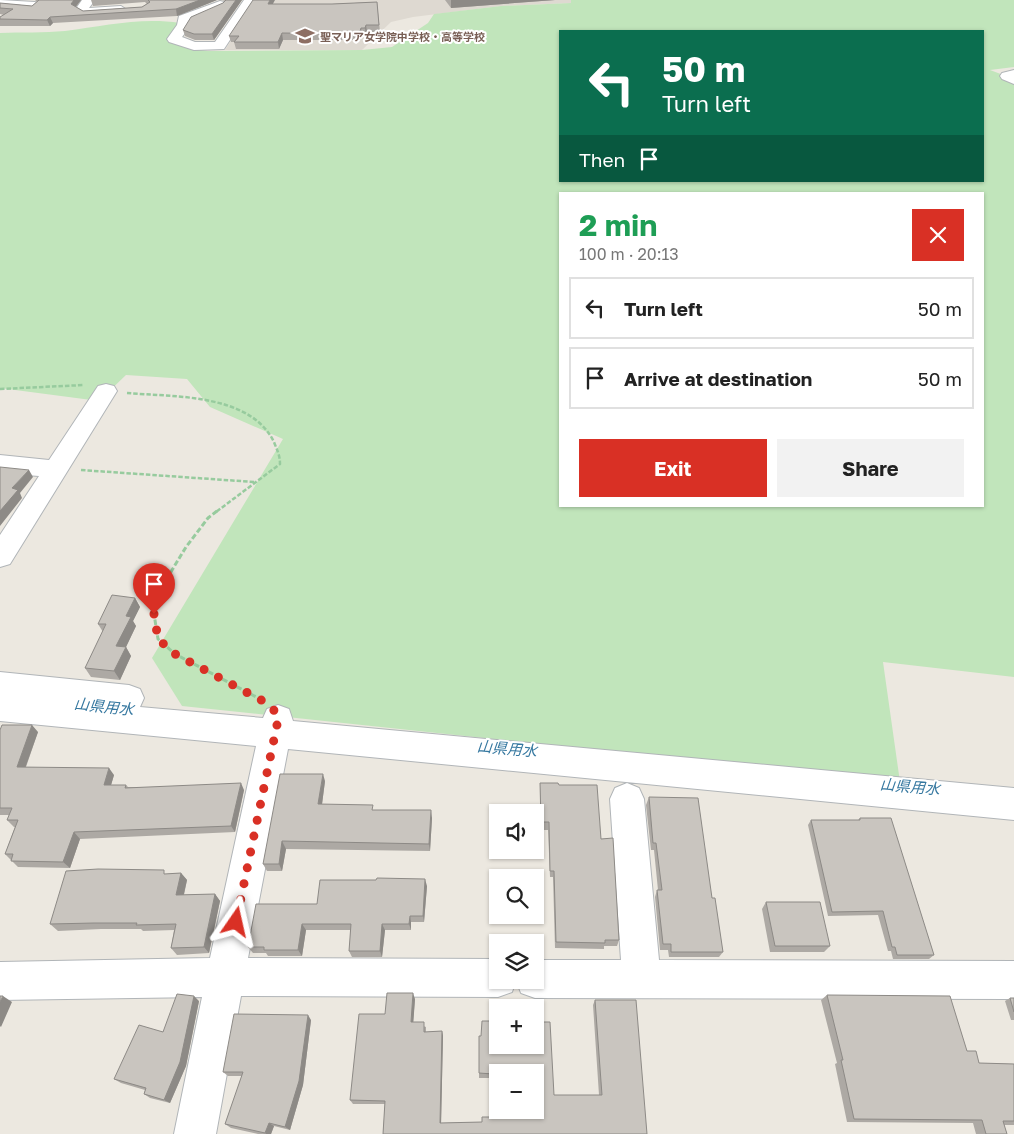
<!DOCTYPE html>
<meta charset="utf-8">
<style>
body{margin:0;font-family:"Golos Text","Noto Sans JP",sans-serif;background:#f2f2f2;color:#222;height:100vh;display:flex;flex-direction:column;font-size:19px;white-space:nowrap}
*{box-sizing:border-box;margin:0}
p{font-size:16px;color:#767676}
.icon{flex:none;width:28px;height:28px;fill:none;stroke:currentColor;stroke-width:2;stroke-linecap:round;stroke-linejoin:round}
.map{position:relative;flex:1;overflow:hidden}
.panel{position:absolute;left:559px;top:192px;width:425px;height:315px;display:flex;flex-direction:column;background:#fff;border-radius:0px;box-shadow:0 1px 4px #0004}
.panel>*{flex:none}
.banner{position:absolute;left:559px;top:30px;width:425px;height:152px;border-radius:0px;box-shadow:0 1px 4px #0004;background:#0b6e4f;color:#fff;overflow:hidden}
.tools{position:absolute;left:489px;top:804px;display:grid;gap:10px}
.tools a{display:grid;place-items:center;width:55px;height:55px;border-radius:0px;background:#fff;box-shadow:0 1px 4px #0004;font-size:25px}
.pin{position:absolute;display:grid;place-items:center;width:42px;height:42px;color:#fff;margin:-51px -21px;border-radius:50% 50% 50% 0;rotate:-45deg;box-shadow:0 0 5px #0007}
.pin .icon{rotate:45deg}
.me{position:absolute;width:55px;margin:-28px;rotate:11deg;stroke-linejoin:round;filter:drop-shadow(0 0 4px #0008)}
.turn{display:flex;align-items:center;gap:18px;height:105px;padding:0 20px;font-size:22px}
.turn .icon{width:65px;height:65px;stroke-width:2.5}
.turn b{display:block;font-size:35px;line-height:42px}
.then{display:flex;align-items:center;height:48px;padding:0 20px;background:#0003;gap:10px;font-size:19px}
.round{display:grid;place-items:center;flex:none;width:52px;height:52px;border-radius:0px;background:#f2f2f2}
.summary{display:flex;align-items:center;justify-content:space-between;height:85px;padding:0 20px}
h1{font-size:30px;font-weight:700;line-height:38px;color:#1e9e55}
.action{display:flex;gap:10px;margin-top:auto;padding:10px 20px}
.action a{flex:1;height:58px;border-radius:0px;background:#d93025;color:#fff;font-size:20px;font-weight:700;line-height:58px;text-align:center}
.action a+a{background:#f2f2f2;color:#222}
ul{padding:0;list-style:none}
li{display:flex;align-items:center;gap:15px;height:62px;margin:0 10px 8px;padding:0 10px;border:2px solid #e0e0e0;border-radius:0px}
li div{flex:1}
li b{display:block;font-size:19px}
li em{font-style:normal}
.map>svg:first-child{display:block}
.education{fill:#ded9d1}
.green{fill:#c1e5bb;fill-rule:evenodd}
.lines{fill:none;stroke-linecap:round;stroke-linejoin:round}
.street-casing{stroke:#b1b5b8;stroke-width:2}
.path-far1{stroke:#97cb9e;stroke-width:2.5;stroke-dasharray:4.5 2;stroke-linecap:butt}
.path{stroke:#97cb9e;stroke-width:3;stroke-dasharray:5.5 2.5;stroke-linecap:butt}
.street{fill:#fff;fill-rule:evenodd}
.wall{fill:#ada9a4}
.shaded-wall{fill:#8d8a86}
.building{fill:#c9c5bf;stroke:#8d8a86;fill-rule:evenodd}
.route{stroke:#d93025;stroke-width:9;stroke-dasharray:0 16.2}
.labels{text-anchor:middle;dominant-baseline:central;stroke-width:4;stroke-linejoin:round;paint-order:stroke}
.far-education-label{font-size:11px;font-weight:bold;fill:#785e54;stroke:#fff;text-anchor:start}
.water-label{font-size:15px;font-style:italic;fill:#3678a0;stroke:#fff}
</style>
<div class="map">
<svg width="1014" height="1134" viewBox="0 0 1014 1134">
<rect width="100%" height="100%" fill="#ece8e0"/>
<path class="education" d="M258,0H571V3L501,6L413,17L391,22L362,50H225Z"/>
<path class="green" d="M571,0H1014V67L990,70L1014,79V677L883,662L900,782L182,706L152,658L283,439L210,407L187,379L126,375L99,401L0,388V33C22,32 44,33 65,31C104,26 141,17 180,23L169,41L183,47L207,51L362,50L392,47L428,23L434,14L501,6L571,3ZM560,31H982V181H560ZM560,194H982V506H560Z"/>
<g class="lines">
<g class="street-casing">
<path id="street" d="M0,0L35,2L41,6L35,10L0,7Z
M82,0H95L89,8L121,6L127,10C121,17 81,18 75,10Z
M244,0H256L224,49L194,50L169,42L167,39L177,25L179,16L220,1L224,2L226,5L224,8L191,21V25L182,37L195,42H215Z
M1014,70V84L1002,79L1000,76L1002,73Z
M106,384L114,386L117,391L10,564L0,567V535L39,476L0,473V455L49,460L98,386Z
M0,672L129,685L140,689L144,698L140,707L263,718L267,709L278,705L289,709L293,721L1014,788V820L288,749L248,958L498,959V980H535V960H621L610,799L615,788L627,783L639,788L644,799L659,960L1014,961V999L535,998L521,993L516,980L512,992L498,997L241,996L216,1134H174L202,997L0,1000V962L210,958L256,746L0,721Z"/>
</g>
<path class="path-far1" d="M0,389L84,385
M127,393C173,397 250,393 274,442C277,450 280,455 280,464L216,512
M81,470L254,482"/>
<path class="path" d="M217,511L208,518L186,547L169,575L154,614L158,639L175,654L262,700"/>
<use href="#street" class="street"/>
</g>
<path class="wall" d="M33,0H81L76,7L83,11L142,7L147,4L145,2L93,6L91,0H217L177,16L53,23L50,26H0V17L4,15L0,14V3L32,6L37,2L35,0Z
M222,0H242L214,40H195L185,36L183,30L223,3L225,1Z
M445,0H555L451,8Z
M377,2L380,32H367L366,35H362L360,40H283L279,49H236L234,42H231L229,36L273,4H332Z
M135,598L140,607L133,621L136,626L126,647L131,656L120,680L91,677L85,668L103,632L98,624Z
M0,730L38,732L26,767L114,775L111,785H126L128,787L244,790L235,832L80,839L70,868L18,867L5,854L15,827H14L7,820L9,815H0Z
M325,781L322,804L432,818L430,851L286,849L282,871H267L263,864Z
M540,783L559,785L601,839L619,940L617,946H604V949L555,948L553,877H550L548,830H540Z
M649,797L712,898L723,952L719,957H669L668,950H660L655,897L657,890H658L654,850H651L646,805Z
M860,818L934,955L929,959H893L891,951H888L878,915L828,916L808,825L811,820H858Z
M181,873L187,880L184,895L215,894L220,901L209,953L177,955L171,948L174,930L143,931L141,929H101L58,931L50,924L167,874Z
M427,886L424,922H411V930H385L382,957H352L349,951L351,930H306L302,956H268L266,953H253L248,947L317,904Z
M766,902L830,946L824,952H770L762,909Z
M827,995L967,1051L979,1063L1014,1064V1125H1004L1007,1134H976L973,1123L847,1122L835,1064L837,1063L821,1000Z
M1010,998H1014V1020H1011L1005,1001Z
M415,999L413,1022L426,1027V1032L442,1031L443,1036L441,1123L482,1122L493,1117V1078H479V1036L554,1095H599L593,1005L595,1000L647,1134H383L385,1104H353L350,1100L385,1014Z
M199,1001L186,1066L170,1103L150,1098L144,1094L145,1090L121,1083L114,1079L163,1032Z
M311,1020L303,1085L290,1130L274,1126L271,1134H258L231,1128L225,1124L242,1076H228L223,1072Z"/>
<path class="shaded-wall" d="M74,0H81L73,10L71,4Z
M200,0H217L177,16L176,9Z
M236,0H242L214,40L212,34Z
M270,0H275L269,11L268,4Z
M451,0H555L451,8Z
M50,17L53,23L50,26L47,20Z
M366,25L367,32L366,35L365,28Z
M361,28L362,35L360,40L359,34Z
M282,33L283,40L279,49L278,42Z
M29,470L33,477L20,493L22,498L0,526V511L12,488Z
M135,598L140,607L133,621L136,626L126,647L131,656L120,680L114,671L116,646L126,616Z
M32,725L38,732L23,774L17,767Z
M109,768L114,775L109,792L104,785Z
M323,774L325,781L321,812L318,804Z
M241,783L244,790L235,832L231,826Z
M431,810L432,818L430,851L429,844Z
M74,832L80,839L70,868L63,862Z
M282,841L286,849L282,871L279,864Z
M181,873L187,880L182,902L176,895Z
M425,879L427,886L424,922L423,916Z
M215,894L220,901L209,953L204,947Z
M410,916L411,922V930L409,924Z
M302,924L306,930L302,956L298,950Z
M382,924L385,930L382,957L380,951Z
M413,993L415,999L413,1027L411,1022Z
M3,996L12,1002L1,1027L0,1026V1002Z
M194,996L199,1001L186,1066L170,1103L164,1100Z
M308,1015L311,1020L303,1085L290,1130L285,1127Z
M442,1031L443,1036L441,1126L440,1123Z
M269,1123L274,1126L271,1134H266L265,1133Z"/>
<path class="building" d="M39,0H74L71,4L83,11L142,7L150,2L148,0H200L176,9L50,17L47,20L0,19V17L13,9L0,8V3L32,6Z
M226,0H236L212,34H194L183,30L191,17L223,3Z
M253,0H270L268,4H332L377,2L379,25H366L365,28H361L359,34L282,33L278,42H234L239,36H229Z
M0,467L29,470L12,488L18,490L0,511Z
M112,595L135,598L126,616L131,617L116,646L126,647L114,671L85,668L106,624H98Z
M2,725H32L17,767L109,768L104,785H126L125,788L241,783L231,826L74,832L63,862L11,861L13,854H5L18,820H7L12,808H0V730Z
M280,774H323L318,804L373,805L372,810H431L429,844L282,841L279,864H263Z
M540,783H558L559,785H597L601,839L613,838L619,940H605V943L556,942L554,871H550L549,822H541Z
M649,797L698,798L712,898H715L723,952H671V944H663L657,890H662L656,843H653Z
M860,818H891L934,955H897L895,947H892L883,911L832,912L811,820H860Z
M98,869L164,870V874L181,873L176,895L215,894L204,947L171,948L176,924L136,925L137,923H94L50,924L66,871Z
M377,878L425,879L423,916H410L409,924H382L380,951H349L351,924H302L298,950H264V947H248L256,904H317L320,880H376Z
M766,902H820L830,946H775Z
M387,993H413L411,1022H424V1032L442,1031L440,1123L482,1122V1117H493V1074L479,1073V1036H481L482,1021H498V1045H535V1022H550L554,1095H602L595,1000H636L647,1134H383L385,1101L350,1100L359,1014H385ZM498,1072H535V1110H498Z
M177,994L194,996L180,1062L164,1100L144,1094L146,1088L114,1079L139,1025L163,1032Z
M827,995L950,996L967,1051H976L979,1063L1014,1064V1121H1003L1007,1134H986L982,1120L854,1119L841,1060H843Z
M0,996H3L0,1002Z
M1010,998H1014V1012Z
M234,1014L308,1015L299,1081L285,1127L269,1123L265,1133L225,1124L243,1072H223Z"/>
<g class="lines">
<path class="route" d="M154,614L158,639L175,654L263,701L276,712L278,720L236,922"/>
</g>
<defs>
<g id="school-bare" transform="scale(1.5)"><path d="M0-5L7-2L0 1L-7-2ZM-4 1L0 2.5L4 1V4Q0 6-4 4Z" fill="#8d6e63" stroke="#fff" stroke-width="2.5" paint-order="stroke"/></g>
</defs>
<g fill-rule="evenodd">
<use href="#school-bare" x="305" y="36"/>
</g>
<g class="labels">
<g class="far-education-label">
<text x="320" y="36">聖マリア女学院中学校・高等学校</text>
</g>
<g class="water-label">
<text transform="translate(104 706) rotate(6)">山県用水</text>
<text transform="translate(507 748) rotate(5)">山県用水</text>
<text transform="translate(910 786) rotate(5)">山県用水</text>
</g>
</g>
</svg>
<div class="tools">
<a><svg class="icon" aria-label="sound" viewBox="0 0 24 24"><path d="M4 9h4l5-4v14l-5-4H4zM17 9q2 3 0 6"/></svg></a>
<a><svg class="icon" aria-label="search" viewBox="0 0 24 24"><circle cx="10" cy="10" r="6"/><path d="M15 15l6 6"/></svg></a>
<a><svg class="icon" aria-label="layers" viewBox="0 0 24 24"><path d="M12 4l9 5-9 5-9-5zM3 14l9 5 9-5"/></svg></a>
<a>+</a>
<a>−</a>
</div>
<div class="pin" style="left:154px;top:614px;background:#d93025"><svg class="icon" aria-label="arrive" viewBox="0 0 24 24"><path d="M6 21V4h12l-3 4 3 4H6"/></svg></div>
<svg class="me" style="left:236px;top:922px" viewBox="-20 -20 40 40"><path d="M0-17L14 15 0 8-14 15z" fill="#d93025" stroke="#fff" stroke-width="4"/></svg>
<div class="banner">
<div class="turn"><svg class="icon" aria-label="left" viewBox="0 0 24 24"><path d="M17 20v-9H6M10 6l-5 5 5 5"/></svg><div><b>50 m</b>Turn left</div></div>
<div class="then">Then<svg class="icon" aria-label="arrive" viewBox="0 0 24 24"><path d="M6 21V4h12l-3 4 3 4H6"/></svg></div>
</div>
<section class="panel">
<div class="summary"><div><h1>2 min</h1><p>100 m · 20:13</p></div><a class="round" style="background:#d93025;color:#fff"><svg class="icon" aria-label="close" viewBox="0 0 24 24"><path d="M6 6l12 12M18 6L6 18"/></svg></a></div>
<ul>
<li><svg class="icon" aria-label="left" viewBox="0 0 24 24"><path d="M17 20v-9H6M10 6l-5 5 5 5"/></svg><div><b>Turn left</b></div><em>50 m</em></li>
<li><svg class="icon" aria-label="arrive" viewBox="0 0 24 24"><path d="M6 21V4h12l-3 4 3 4H6"/></svg><div><b>Arrive at destination</b></div><em>50 m</em></li>
</ul>
<div class="action"><a>Exit</a><a>Share</a></div>
</section>
</div>
